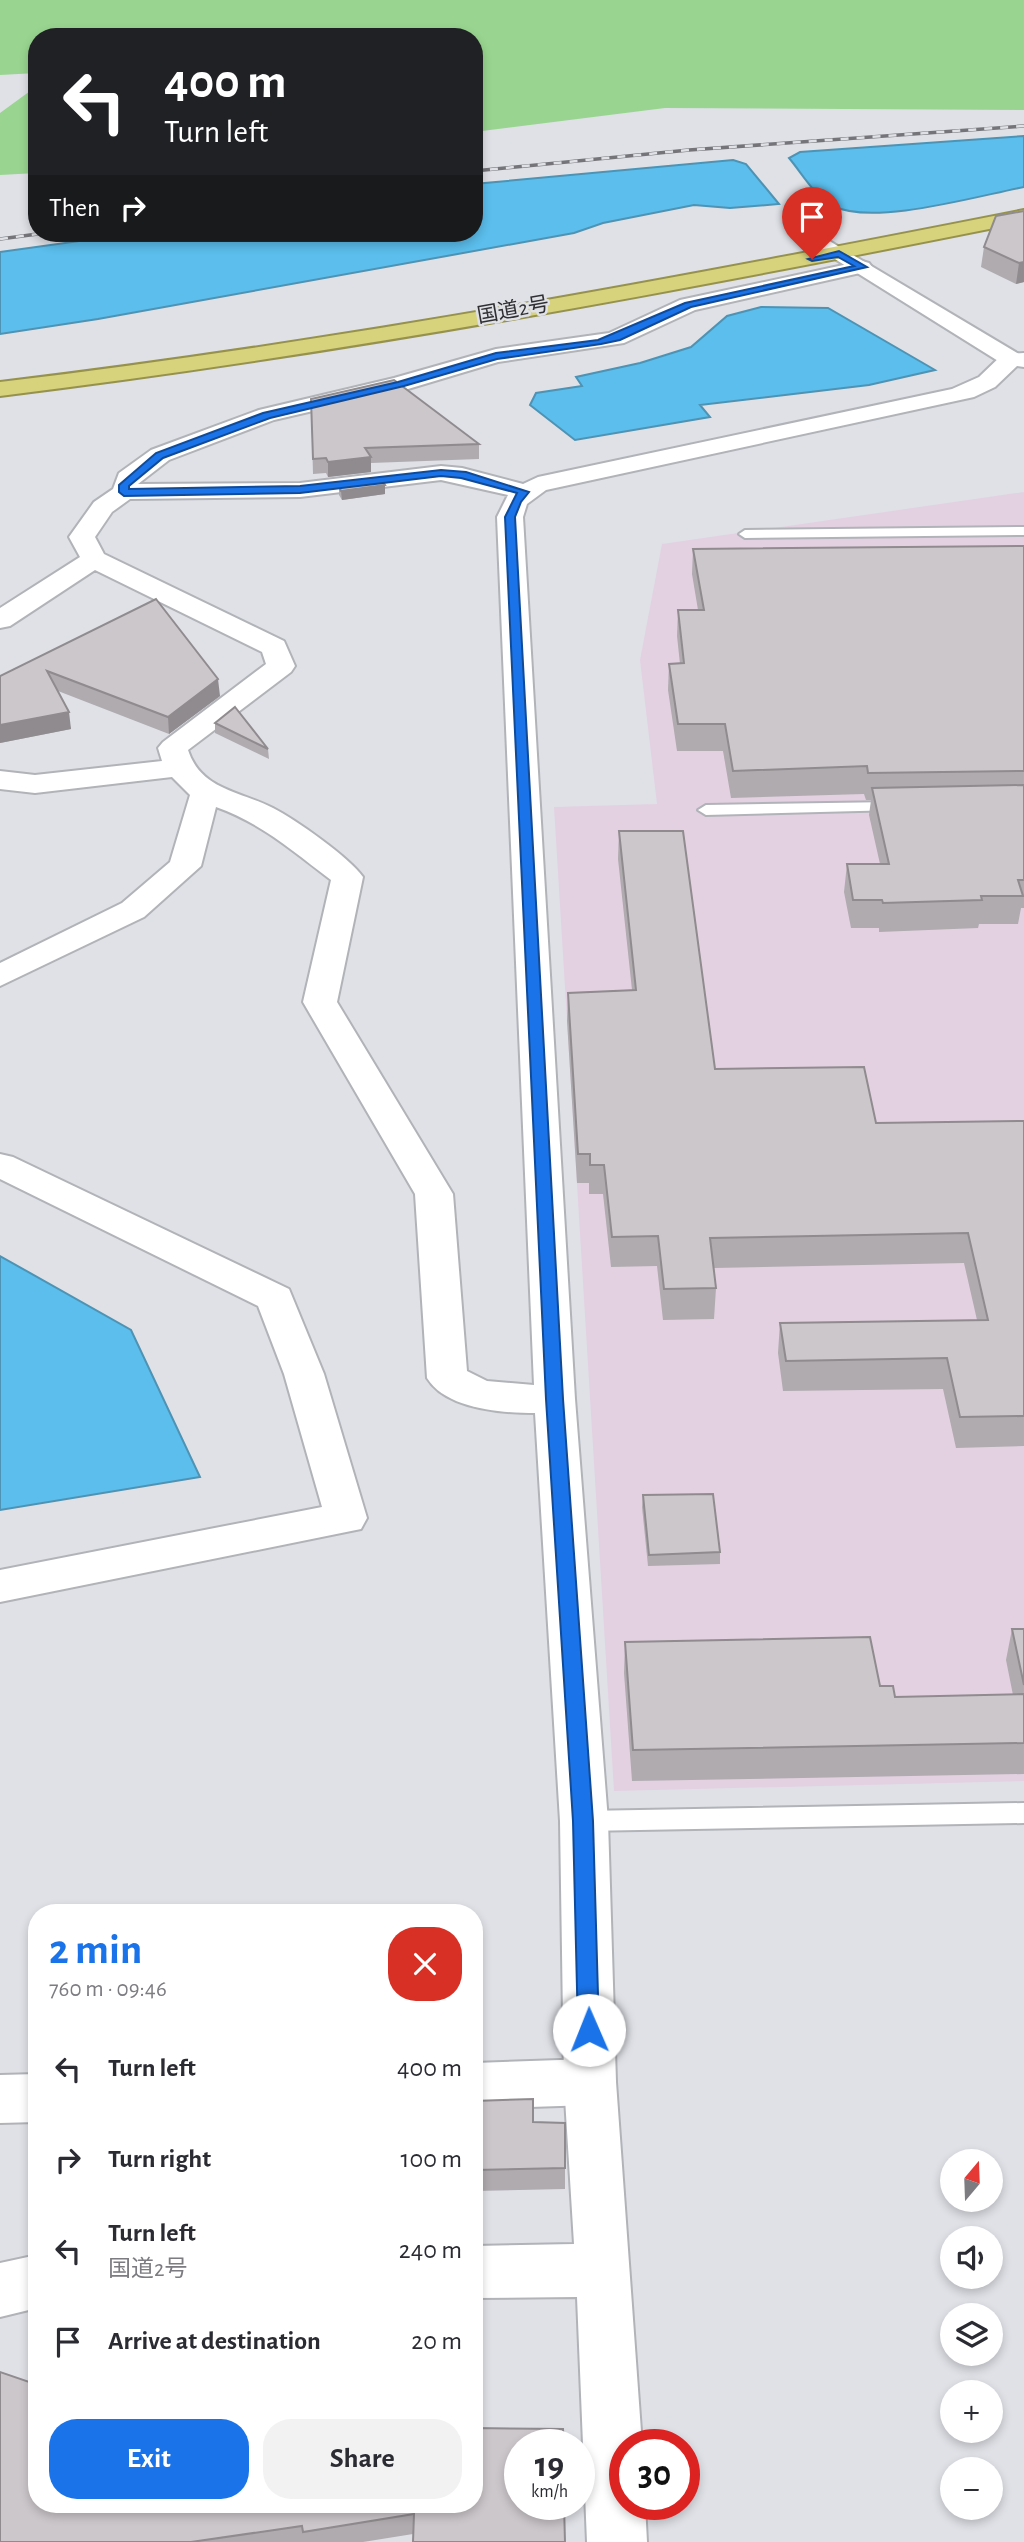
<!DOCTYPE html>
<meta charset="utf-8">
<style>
body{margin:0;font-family:"Alegreya Sans","Noto Sans JP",sans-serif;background:#f2f2f3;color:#2b2b33;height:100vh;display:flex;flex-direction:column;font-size:26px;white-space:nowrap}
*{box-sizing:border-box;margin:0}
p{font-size:23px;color:#7c7c81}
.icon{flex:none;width:38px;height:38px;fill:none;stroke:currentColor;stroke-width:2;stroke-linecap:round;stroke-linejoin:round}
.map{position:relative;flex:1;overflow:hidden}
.details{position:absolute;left:28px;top:1904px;width:455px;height:609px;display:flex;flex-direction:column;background:#fff;border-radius:28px;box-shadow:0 4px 10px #0003}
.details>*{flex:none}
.hud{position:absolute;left:28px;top:28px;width:455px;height:214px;border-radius:28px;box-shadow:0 4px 10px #0003;background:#202124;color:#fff;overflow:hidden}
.needle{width:46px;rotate:19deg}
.tools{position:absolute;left:940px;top:2149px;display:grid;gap:14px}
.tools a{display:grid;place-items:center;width:63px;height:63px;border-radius:50%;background:#fff;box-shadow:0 4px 10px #0003;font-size:35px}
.speed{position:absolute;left:504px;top:2429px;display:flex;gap:14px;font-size:35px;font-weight:700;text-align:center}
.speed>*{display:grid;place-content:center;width:91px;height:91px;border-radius:50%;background:#fff;box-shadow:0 4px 10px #0003;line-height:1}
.speed small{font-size:18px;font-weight:400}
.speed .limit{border:10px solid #d22;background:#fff;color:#111}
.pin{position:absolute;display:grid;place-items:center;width:60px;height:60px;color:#fff;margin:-72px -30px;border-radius:50% 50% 50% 0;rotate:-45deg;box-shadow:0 0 7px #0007}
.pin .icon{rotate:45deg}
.me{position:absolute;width:77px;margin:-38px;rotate:359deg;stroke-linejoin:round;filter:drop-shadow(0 0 5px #0008)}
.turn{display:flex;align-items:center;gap:24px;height:147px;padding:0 21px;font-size:32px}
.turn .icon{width:91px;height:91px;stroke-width:2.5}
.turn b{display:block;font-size:49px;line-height:60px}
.then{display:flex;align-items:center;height:66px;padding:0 21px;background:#0003;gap:14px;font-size:26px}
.round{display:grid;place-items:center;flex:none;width:74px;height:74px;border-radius:28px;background:#f2f2f3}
.overview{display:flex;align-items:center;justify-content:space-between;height:119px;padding:0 21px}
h1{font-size:42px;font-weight:600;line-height:52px;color:#1a73e8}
.primary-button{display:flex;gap:14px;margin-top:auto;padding:14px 21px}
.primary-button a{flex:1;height:80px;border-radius:28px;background:#1a73e8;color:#fff;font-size:28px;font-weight:600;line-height:80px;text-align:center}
.primary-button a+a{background:#f2f2f3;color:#2b2b33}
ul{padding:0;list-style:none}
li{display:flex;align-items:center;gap:21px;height:91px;padding:0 21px}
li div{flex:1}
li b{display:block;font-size:26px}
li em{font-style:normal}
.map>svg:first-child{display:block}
.industrial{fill:#e3d1e1}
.green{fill:#99d590}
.water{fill:#5bbeec;stroke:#4e93b4;stroke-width:2}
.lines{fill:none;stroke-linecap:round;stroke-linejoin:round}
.service-casing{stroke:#b1b3b8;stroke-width:4}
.minor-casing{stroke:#b1b3b8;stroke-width:4}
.tertiary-casing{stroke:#b1b3b8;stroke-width:4}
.trunk-casing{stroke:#96924d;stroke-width:4}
.service{fill:#fff;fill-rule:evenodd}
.minor{fill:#fff;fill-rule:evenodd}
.tertiary{fill:#fff;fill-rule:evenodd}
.trunk{fill:#d7d27c;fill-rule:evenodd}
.rail-casing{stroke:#747479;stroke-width:3.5}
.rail{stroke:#dfe1e7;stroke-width:2.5;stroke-dasharray:8;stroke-linecap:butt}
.wall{fill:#afabaf}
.shaded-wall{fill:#8f8b8e}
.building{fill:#ccc7cb;stroke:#8f8b8e;stroke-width:2}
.route{fill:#1a73e8;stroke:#114b97;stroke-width:2}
.labels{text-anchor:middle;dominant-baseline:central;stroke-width:5;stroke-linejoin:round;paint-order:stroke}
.far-street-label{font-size:21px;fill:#303033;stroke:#dfe1e7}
</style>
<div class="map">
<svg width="1024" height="2542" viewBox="0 0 1024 2542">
<rect width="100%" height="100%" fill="#dfe1e7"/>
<path class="industrial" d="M1024,492V1781L614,1791L554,807L657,804L640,660L662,544Z"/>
<path class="green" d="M0,0H1024V110L665,108L474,132V37H37V73L0,75Z
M37,86V173L0,175V113Z"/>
<path class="water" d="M1024,136V187C977,196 874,226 833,206C816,198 801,172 789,158L800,152Z
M733,160L746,164L779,204L730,208L694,205L603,223L574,233L98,319L0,334V252L137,233H474V184Z
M761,307L828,308L935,370L869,385L700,405L710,417L575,440L530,405L536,393L582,386L576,377L640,363L691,347L727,316Z
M0,1256L131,1330L200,1477L0,1510Z"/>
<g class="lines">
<g class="service-casing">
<path id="service" d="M1024,527V535L745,538L739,534L745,530Z
M893,802L901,807L898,810L706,815L698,810L706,805Z
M1024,1803V1823L584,1831L575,1828L572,1821L575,1814L584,1811Z"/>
</g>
<g class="minor-casing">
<path id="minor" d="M862,261L869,263L872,267L869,271L695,310L624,343L498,362L408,389L274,420L169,460L138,484L300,483L441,466L462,468L523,484L538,477L952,389L979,377L1003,354L1024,353V367L1017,366L995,387L974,397L546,490L527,504L523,517L575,1399L608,1821L616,2082L642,2445H625V2504H645L647,2542H587L577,2297L474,2298V2246L574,2244L564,2082L560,1821L535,1413C502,1413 446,1409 427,1378L415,1194L303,1002L331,880C293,851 261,823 216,807L201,866L144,917L0,986V963L122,903L170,862L190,795L172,777L35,793L0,789V771L35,775L162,761L158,748L163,742L266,664L262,652L95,570L10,626L0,628V608L80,557L69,537L94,502L113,489L119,473L151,450L259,410L394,378L496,349L609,333L680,300ZM441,480L508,495L497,517L534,1385L487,1381L467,1371L453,1194L337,1002L363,877C349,857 296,820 273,808C240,791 201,790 188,750L291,672L295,666L284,641L104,554L95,537L112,512L130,499L300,497Z
M0,1154L13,1157L289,1289L324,1374L367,1518L361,1529L0,1602V1570L322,1507L284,1374L258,1306L0,1179Z
M37,2255V2308L0,2317V2263Z"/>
</g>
<g class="tertiary-casing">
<path id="tertiary" d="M821,236L1019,354L1022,359L1019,364H1003L814,246L811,242L814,238Z
M590,2059L609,2066L616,2082L609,2098L590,2105L474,2109V2063Z
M37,2074V2122L0,2123V2075Z"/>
</g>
<g class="trunk-casing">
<path id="trunk" d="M1024,210V222C685,290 343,354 0,396V382C343,341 685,277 1024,210Z"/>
</g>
<use href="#service" class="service"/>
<use href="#minor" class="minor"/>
<use href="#tertiary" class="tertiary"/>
<use href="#trunk" class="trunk"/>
<g class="rail-casing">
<path id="rail" d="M474,171L689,150L1024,126
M0,239L45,233"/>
</g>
<use href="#rail" class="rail"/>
</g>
<path class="wall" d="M1024,211V282L1016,284L981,267L984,247Z
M311,399L479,444V459L371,463V472L328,477L326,473L313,474Z
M339,486L385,494L342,500L339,495Z
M1024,546V908H1021L1018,924H979L978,928L879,932V928H851L844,892L847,864H880L869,815L871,800H866L864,794L731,798L723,751H677L668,690L669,664H680L677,636L678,610H698L692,574L693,549Z
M156,599L220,696L169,734L58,691L71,729L0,743V676Z
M215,723L268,749L269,759L215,733Z
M619,831L715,1069L876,1123L1024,1121V1446L956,1448L943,1389L783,1391L778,1353L780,1323L977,1320L964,1263L714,1268L716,1288L714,1319L663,1320L657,1266L611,1267L603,1194H589V1183H577L567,1021L568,993L632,990L618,859Z
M643,1495L720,1552V1564L648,1566L642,1507Z
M1012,1629H1024V1774L632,1781L624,1673L625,1642L880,1686L895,1697L1013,1695L1006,1660Z
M474,2101L533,2122L565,2123V2189L474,2191Z
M37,2504H474L413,2534L363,2542H0Z"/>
<path class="shaded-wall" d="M1024,262V282L1016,284L1019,263Z
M371,457V472L328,477V462Z
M385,485V494L342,500L341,491Z
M218,679L220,696L169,734L168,717Z
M69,712L71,729L0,743V725Z"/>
<path class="building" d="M1024,211V262L1019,263L984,247L996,216Z
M394,380L479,444L365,448L371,457L328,462L326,458L313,459L311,399Z
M382,481L385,485L341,491L339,486Z
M1024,546V771L868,773L867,766L733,771L725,724H678L669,664L684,663L678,610H704L693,549Z
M156,599L218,679L168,717L47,671L69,712L0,725V676Z
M235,707L268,749L215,723Z
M1024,785V880H1018L1023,896H981L982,900L883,903L882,900H853L847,864H889L872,788Z
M619,831H683L715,1069L864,1067L876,1123L1024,1121V1416L960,1417L947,1358L786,1361L780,1323L988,1320L968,1233L710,1238L716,1288L664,1289L658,1236L612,1237L604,1165H590V1154H578L568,993L636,990Z
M713,1494L720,1552L649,1555L643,1495Z
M1012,1629H1024V1685Z
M870,1637L880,1686H893L895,1697L1024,1694V1743L633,1750L625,1642Z
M533,2099V2122L565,2123V2168L474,2170V2101Z
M37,2324V2504H474V2428L563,2429L564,2445H520V2504H564L565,2542H413L414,2514L303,2532L302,2526L191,2542H0V2372L29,2382Z"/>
<path class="route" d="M839,251L867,267L691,307L620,340L601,344L497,359L404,386L270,418L163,458L129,486V489L300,486L441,470L466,472L529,492L521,502L515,517L563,1399L593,1821L599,2030L596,2037L589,2039L581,2037L578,2030L573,1821L546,1399L505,517L517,493L461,478L441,476L300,493L124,496L119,492V485L156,453L263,413L398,382L496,353L598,340L685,303L854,266L838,257L812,261L808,259Z"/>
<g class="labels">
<g class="far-street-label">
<text transform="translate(513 310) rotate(-10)">国道2号</text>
</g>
</g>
</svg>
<div class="tools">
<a><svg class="needle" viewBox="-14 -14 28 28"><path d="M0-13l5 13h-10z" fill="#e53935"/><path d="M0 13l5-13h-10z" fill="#7c7c81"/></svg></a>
<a><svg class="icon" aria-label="sound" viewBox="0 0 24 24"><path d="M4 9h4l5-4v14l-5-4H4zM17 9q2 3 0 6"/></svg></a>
<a><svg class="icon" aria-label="layers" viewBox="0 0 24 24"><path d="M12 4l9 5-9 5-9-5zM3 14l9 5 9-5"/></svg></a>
<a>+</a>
<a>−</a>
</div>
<div class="speed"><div>19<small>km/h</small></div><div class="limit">30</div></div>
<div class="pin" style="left:812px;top:259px;background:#d93025"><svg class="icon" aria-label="arrive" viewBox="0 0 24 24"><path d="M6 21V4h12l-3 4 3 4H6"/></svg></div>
<svg class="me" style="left:589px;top:2030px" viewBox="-20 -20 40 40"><circle r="19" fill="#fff"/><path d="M0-13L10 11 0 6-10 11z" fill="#1a73e8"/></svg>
<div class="hud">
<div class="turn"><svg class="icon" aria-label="left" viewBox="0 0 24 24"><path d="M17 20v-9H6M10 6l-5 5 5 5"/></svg><div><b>400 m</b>Turn left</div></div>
<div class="then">Then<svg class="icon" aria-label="right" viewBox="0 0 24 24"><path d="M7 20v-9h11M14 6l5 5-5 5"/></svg></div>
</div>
<section class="details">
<div class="overview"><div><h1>2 min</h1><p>760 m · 09:46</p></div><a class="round" style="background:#d93025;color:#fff"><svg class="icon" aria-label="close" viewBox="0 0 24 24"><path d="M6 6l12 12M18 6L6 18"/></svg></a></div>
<ul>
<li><svg class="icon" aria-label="left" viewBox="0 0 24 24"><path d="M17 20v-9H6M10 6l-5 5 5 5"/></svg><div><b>Turn left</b></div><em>400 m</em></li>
<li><svg class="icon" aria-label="right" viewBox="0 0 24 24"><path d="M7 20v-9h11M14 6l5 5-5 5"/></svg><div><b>Turn right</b></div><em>100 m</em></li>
<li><svg class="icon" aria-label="left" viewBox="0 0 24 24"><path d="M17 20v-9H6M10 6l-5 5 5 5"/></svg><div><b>Turn left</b><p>国道2号</p></div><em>240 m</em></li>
<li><svg class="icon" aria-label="arrive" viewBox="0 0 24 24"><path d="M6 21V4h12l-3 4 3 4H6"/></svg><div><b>Arrive at destination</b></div><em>20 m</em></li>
</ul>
<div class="primary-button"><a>Exit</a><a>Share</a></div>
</section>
</div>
